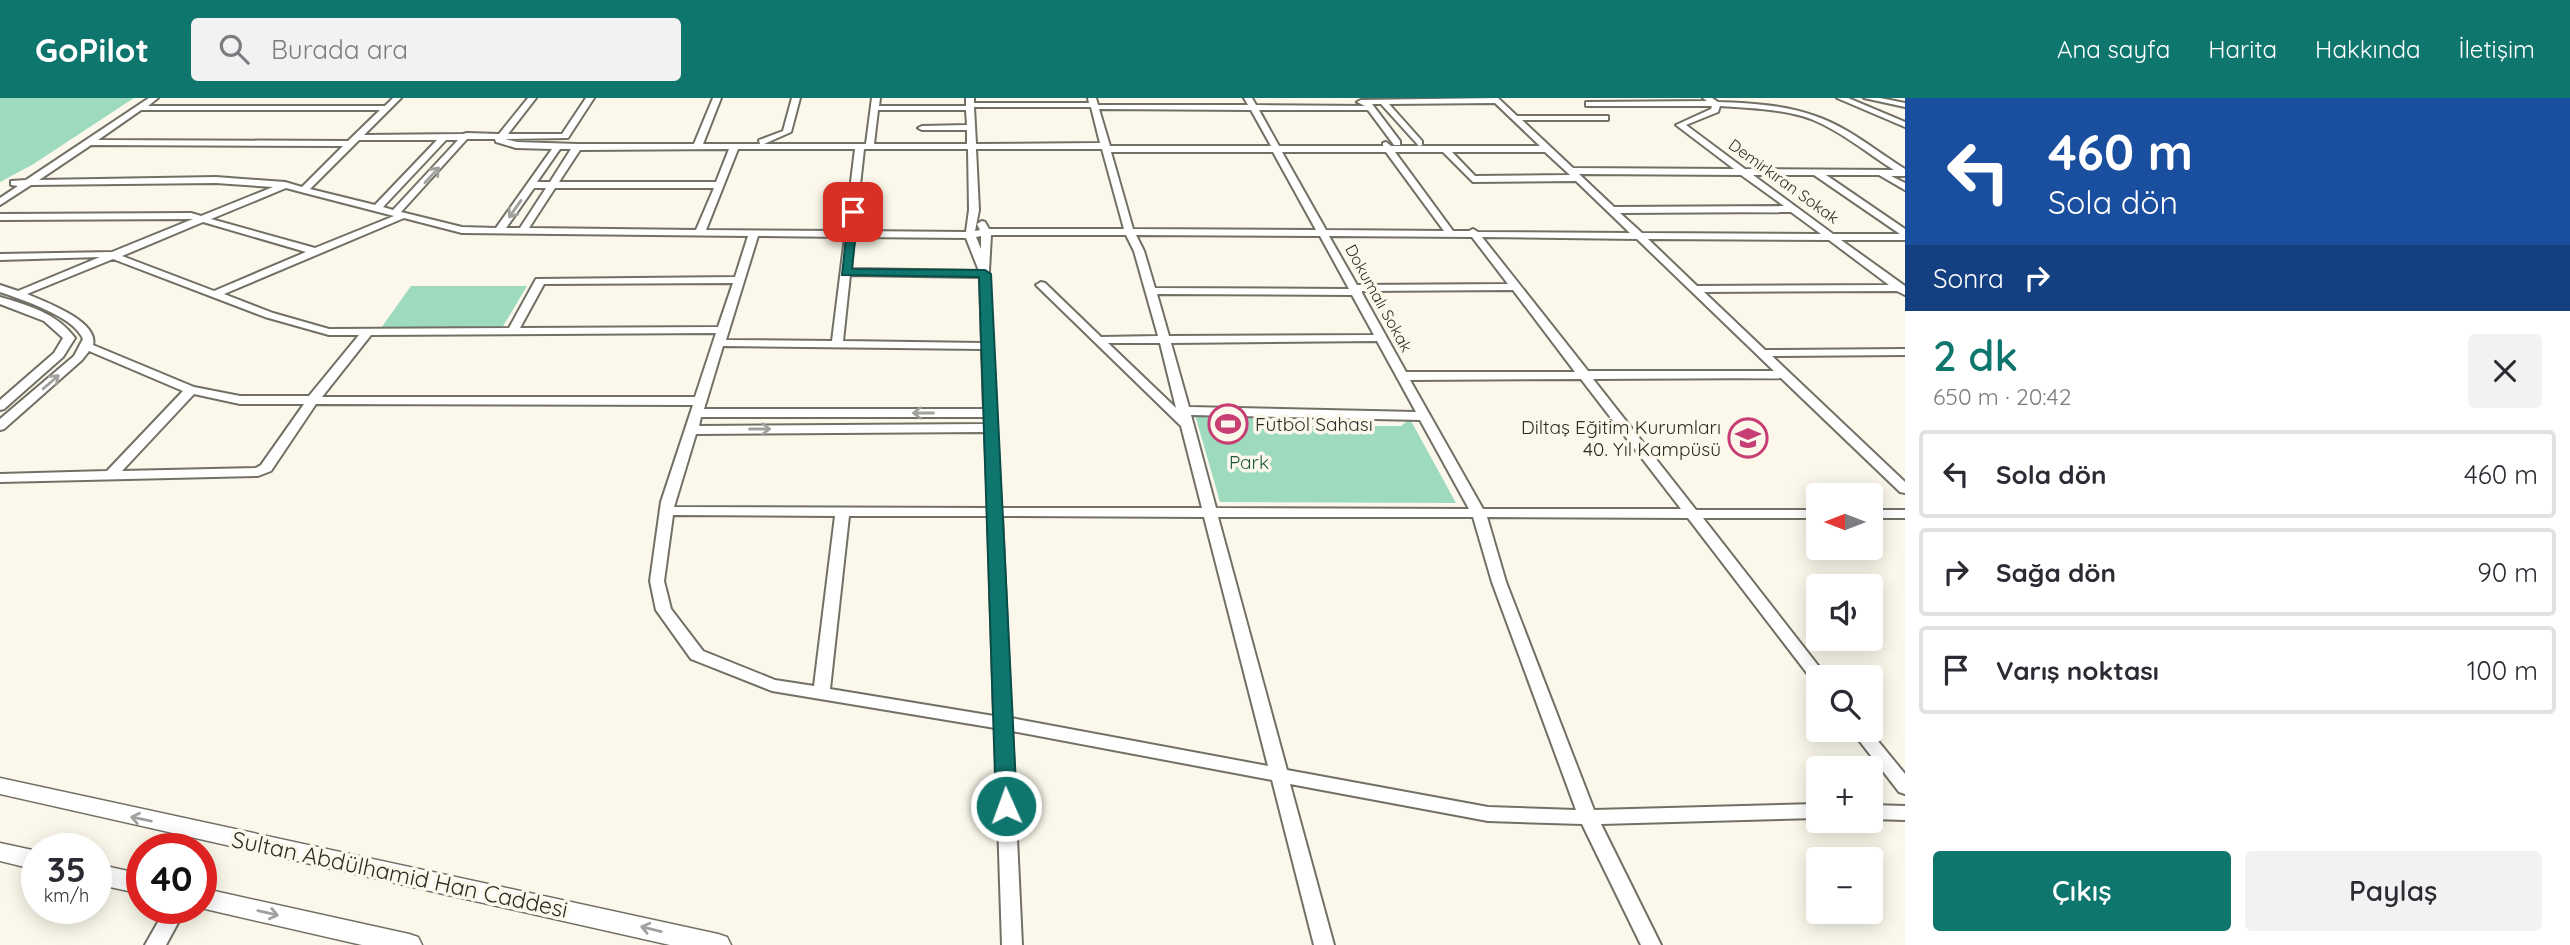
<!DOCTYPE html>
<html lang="tr">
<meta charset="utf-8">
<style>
body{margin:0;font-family:Quicksand,sans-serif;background:#f2f2f3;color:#2b2b33;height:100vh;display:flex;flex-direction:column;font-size:26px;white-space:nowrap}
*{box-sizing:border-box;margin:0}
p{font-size:23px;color:#7c7c81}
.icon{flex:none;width:38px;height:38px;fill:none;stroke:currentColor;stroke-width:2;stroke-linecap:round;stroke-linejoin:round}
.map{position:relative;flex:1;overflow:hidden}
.drawer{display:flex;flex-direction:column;background:#fff;width:665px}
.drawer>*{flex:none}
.top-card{background:#1a4fa0;color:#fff;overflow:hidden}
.needle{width:46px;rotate:270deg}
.controls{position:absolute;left:1806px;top:385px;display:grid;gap:14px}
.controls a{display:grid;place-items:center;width:77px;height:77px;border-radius:7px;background:#fff;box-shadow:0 4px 18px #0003;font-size:35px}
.speed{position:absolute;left:21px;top:735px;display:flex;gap:14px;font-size:35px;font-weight:700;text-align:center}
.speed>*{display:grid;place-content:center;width:91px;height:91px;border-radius:50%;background:#fff;box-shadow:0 4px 18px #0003;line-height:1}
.speed small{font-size:18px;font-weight:400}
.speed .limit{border:10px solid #d22;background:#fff;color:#111}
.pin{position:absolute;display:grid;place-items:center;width:60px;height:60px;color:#fff;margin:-30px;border-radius:14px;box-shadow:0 4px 10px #0006}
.me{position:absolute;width:77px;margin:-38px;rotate:358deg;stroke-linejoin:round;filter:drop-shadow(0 0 5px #0008)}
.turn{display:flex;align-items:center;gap:24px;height:147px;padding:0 28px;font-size:32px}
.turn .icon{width:91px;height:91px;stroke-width:2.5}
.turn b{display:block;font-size:49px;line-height:60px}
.then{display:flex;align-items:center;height:66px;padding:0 28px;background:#0003;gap:14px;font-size:26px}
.round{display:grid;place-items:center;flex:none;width:74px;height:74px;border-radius:7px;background:#f2f2f3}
.head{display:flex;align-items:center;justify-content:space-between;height:119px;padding:0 28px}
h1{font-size:42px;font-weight:600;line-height:52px;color:#0f766e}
.cta{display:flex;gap:14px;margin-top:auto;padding:14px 28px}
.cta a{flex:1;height:80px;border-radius:7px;background:#0f766e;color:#fff;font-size:28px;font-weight:600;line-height:80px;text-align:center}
.cta a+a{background:#f2f2f3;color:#2b2b33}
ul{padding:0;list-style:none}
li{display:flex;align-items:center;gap:21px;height:88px;margin:0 14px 10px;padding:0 14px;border:4px solid #e1e1e2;border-radius:7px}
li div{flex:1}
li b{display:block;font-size:26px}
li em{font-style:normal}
header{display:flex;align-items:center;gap:42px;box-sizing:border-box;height:98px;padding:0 35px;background:#0f766e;color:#fff}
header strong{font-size:33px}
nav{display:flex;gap:38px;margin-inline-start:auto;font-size:24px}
.search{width:490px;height:63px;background:#f2f2f3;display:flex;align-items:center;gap:18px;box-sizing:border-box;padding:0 24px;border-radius:7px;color:#7c7c81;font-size:26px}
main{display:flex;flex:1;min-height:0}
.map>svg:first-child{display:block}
.green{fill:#9edbbe}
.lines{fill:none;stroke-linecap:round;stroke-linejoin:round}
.minor-casing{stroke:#726f64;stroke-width:4}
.major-casing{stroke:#726f64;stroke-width:3}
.minor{fill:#fff;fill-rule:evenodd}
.major{fill:#fff;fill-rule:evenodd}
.oneway{stroke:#a0a09d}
.route{fill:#0f766e;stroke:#0a4d48;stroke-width:2}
.labels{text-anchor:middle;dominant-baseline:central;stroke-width:7;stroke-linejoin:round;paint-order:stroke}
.far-street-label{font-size:16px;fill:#2c2b26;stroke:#fbf8eb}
.poi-label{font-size:19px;fill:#2c2b26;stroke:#fbf8eb;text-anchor:start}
.park-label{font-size:19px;fill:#1b563f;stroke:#fbf8eb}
.near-street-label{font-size:23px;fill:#2c2b26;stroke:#fbf8eb}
</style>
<header>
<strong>GoPilot</strong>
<div class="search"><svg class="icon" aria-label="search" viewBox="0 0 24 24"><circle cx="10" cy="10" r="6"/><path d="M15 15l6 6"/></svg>Burada ara</div>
<nav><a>Ana sayfa</a><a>Harita</a><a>Hakkında</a><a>İletişim</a></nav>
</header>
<main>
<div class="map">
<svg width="1905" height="847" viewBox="0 0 1905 847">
<rect width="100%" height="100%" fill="#fbf8eb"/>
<path class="green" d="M0,0H134L32,67L0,84Z
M411,188H527L502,230H381Z
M1195,317H1262L1266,328H1401L1410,321L1456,405L1220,404Z"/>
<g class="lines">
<g class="minor-casing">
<path id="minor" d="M149,0H158L148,8H385L393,0H401L364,37L463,36L467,35L499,36L528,0H536L508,36H562L586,0H594L568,40L505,41L517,44L577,46H694L713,0H721L703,46H760L759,42L783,33L792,0H800L791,34L764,46H866L872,0H880L879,8H966V0H974V5H1089L1088,0H1096L1098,7H1248L1244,0H1252L1256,7L1365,8L1357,4L1361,2L1498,0L1517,18H1608V22H1522L1573,70L1734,71L1676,27L1711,11L1712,8H1586V4H1589L1707,3L1703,0H1712L1718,4C1750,5 1785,7 1815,18C1848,29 1876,53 1905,71V78H1891L1905,85V92L1879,77H1826L1905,131V142H1841L1905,188V197L1897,193L1704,194L1765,252L1905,251V257L1772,258L1905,384V395L1900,394L1781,280L1593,281L1696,412H1818V420H1703L1827,579H1818V584L1813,583L1688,420L1487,419L1506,484L1594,712L1818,706V720L1601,726L1661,847H1641L1582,726L1488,723L1290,686L1334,847H1314L1272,682L1012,633L1022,847H1002L995,630L772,593L691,561L656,512L650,483L661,404L693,307L316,306L271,373L258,378L0,384V376L107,373L183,293L89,253L82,262L4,331L0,332V321L74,258L83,241C74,218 22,202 0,194V187L18,193L100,159L0,162V156L112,154L193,121L0,122V116L191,115L201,118L273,89L216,85L31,87L0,107V100L18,88L11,87V83L26,82ZM1495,5L1540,48H1391L1386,44L1383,45V48H1279L1259,12H1368L1394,47H1400V43L1372,6H1381L1419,48L1422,47V43L1389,6ZM1720,8C1749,10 1783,11 1811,21C1841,33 1867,55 1894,72L1745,71L1686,27L1718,14ZM974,9H1091L1100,45L976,46ZM1099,11L1251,12L1271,48H1110ZM141,12H380L348,43L98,42ZM878,12H966L967,27L922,28L918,30L922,32H967V46H874ZM467,41H495L496,44L516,50L552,51L496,130L462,129L401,114ZM359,42H437L375,107L310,91ZM446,42H458L393,112L383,109ZM91,47L343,48L302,89L285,84L216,79L39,82ZM560,51H571L550,84H537ZM729,51L716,84H559L580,52ZM738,51H855L845,133L706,132ZM864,51H968L969,112L966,134L855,133ZM976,51H1102L1124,131H989L985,124L982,123L977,126L980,132L975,133L979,112ZM1111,54H1273L1316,132L1133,131ZM1282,54H1386L1444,133L1326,132ZM1395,54H1443L1473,84L1576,83L1630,135L1478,134L1473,131L1469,133H1453ZM1452,54H1545L1570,77L1475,78ZM1579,76L1741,77L1784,108L1614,109ZM1753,77H1814L1900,136H1833ZM286,90L301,94L394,118L315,150L211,121ZM534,90H546L520,130H506ZM555,90H714L696,132L529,130ZM1791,114L1821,136L1642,135L1620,115ZM404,120L462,135L748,138L735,179L536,181L509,230L329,231L273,215L224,196ZM203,124L306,154L214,193L122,158ZM991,137H1126L1134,153L1158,238L1101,239L1045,185L1041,184L1036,187L1181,328L1202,410H1001L989,173ZM1136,137L1320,138L1349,191L1155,190L1144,153ZM758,138L845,139L832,243L726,242ZM981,138V151L976,139ZM1329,138L1472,139L1508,186L1357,187ZM854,139L966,140L979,173L851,171ZM1482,139L1637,141L1774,273H1588ZM1648,141L1829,142L1889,187L1697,188ZM113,161L265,219L329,237H359L309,298H240L194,289L93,247C99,223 45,204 27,196ZM850,177L980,179L982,245L843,243ZM733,185L718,229L520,230L544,186ZM1513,192L1575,274H1406L1362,195V193ZM1157,196L1352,197L1374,237L1169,238ZM716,235L695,299H322L371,237ZM1377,243L1416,314L1189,309L1171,245ZM1108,245H1160L1176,310ZM723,248L982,251L984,311H704ZM1581,281L1681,411H1483L1410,282ZM194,296L240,306H304L261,367L256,370L122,373ZM1191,317L1420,322L1469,411L1216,410ZM701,319H985V326L699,328ZM985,334L988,410L674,409L696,336ZM673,417L835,418L814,588L775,582L703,553L671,511L664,483ZM849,418H988L994,618L830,591ZM1002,418L1204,419L1268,668L1011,620ZM1218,419H1473L1492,484L1576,712L1488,709L1287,672Z
M1837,0H1848L1905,24V29Z
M1864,0H1880L1905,5V9Z
M0,199C28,207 58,216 75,240L63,259L4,311L0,312V302L54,255L63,240L44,223L0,206Z
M1871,412H1905V420H1871Z
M1851,632H1869L1905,676V696L1899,694Z
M1871,707L1905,708V722L1871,721Z
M166,810H186L166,847H145Z"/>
</g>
<g class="major-casing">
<path id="major" d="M0,680L718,836L727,839L731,847H670L0,696Z
M0,745L37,753V772L0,763Z
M96,766L142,776V796L96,786Z
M201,790L409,836L418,839L422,847H362L201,810Z"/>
</g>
<use href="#minor" class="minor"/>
<use href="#major" class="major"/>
</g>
<defs><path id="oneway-shaft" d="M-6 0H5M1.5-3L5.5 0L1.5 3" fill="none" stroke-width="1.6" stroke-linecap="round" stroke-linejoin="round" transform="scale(1.75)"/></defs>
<g class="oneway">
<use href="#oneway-shaft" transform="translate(432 77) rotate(-47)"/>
<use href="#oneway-shaft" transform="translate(515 111) rotate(125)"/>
<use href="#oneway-shaft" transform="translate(51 284) rotate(-41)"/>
<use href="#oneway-shaft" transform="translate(923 315) rotate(-180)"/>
<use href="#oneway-shaft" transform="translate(760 331)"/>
<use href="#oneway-shaft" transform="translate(141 721) rotate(-168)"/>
<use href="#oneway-shaft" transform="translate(268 815) rotate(13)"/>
<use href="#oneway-shaft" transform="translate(651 831) rotate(-166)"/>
</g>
<path class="route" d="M849,111L858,114L852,171L985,172L991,176L1017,708L1014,714H999L996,708L979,179L842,177Z"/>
<defs>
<g id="stadium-ring" transform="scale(2.0125)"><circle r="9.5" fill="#fbf8eb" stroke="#c73d74" stroke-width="1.5"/><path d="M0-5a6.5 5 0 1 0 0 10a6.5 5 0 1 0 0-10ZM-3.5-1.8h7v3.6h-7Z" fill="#c73d74"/></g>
<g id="school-ring" transform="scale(2.0125)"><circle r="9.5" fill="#fbf8eb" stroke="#c73d74" stroke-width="1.5"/><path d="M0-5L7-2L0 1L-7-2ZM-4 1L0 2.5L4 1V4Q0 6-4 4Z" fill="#c73d74"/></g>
</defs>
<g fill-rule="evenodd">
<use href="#stadium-ring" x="1228" y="326"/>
<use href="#school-ring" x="1748" y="340"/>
</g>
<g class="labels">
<g class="far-street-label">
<text transform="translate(1784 83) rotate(36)">Demirkıran Sokak</text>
<text transform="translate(1379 200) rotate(61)">Dokumalı Sokak</text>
</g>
<g class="poi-label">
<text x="1255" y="326">Futbol Sahası</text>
<text x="1721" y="329" text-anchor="end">Diltaş Eğitim Kurumları<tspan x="1721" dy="22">40. Yıl Kampüsü</tspan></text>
</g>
<g class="park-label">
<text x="1249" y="364">Park</text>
</g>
<g class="near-street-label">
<text transform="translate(400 776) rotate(12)">Sultan Abdülhamid Han Caddesi</text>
</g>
</g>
</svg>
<div class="controls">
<a><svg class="needle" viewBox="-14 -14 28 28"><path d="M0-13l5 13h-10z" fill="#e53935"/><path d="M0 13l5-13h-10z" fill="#7c7c81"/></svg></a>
<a><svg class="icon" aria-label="sound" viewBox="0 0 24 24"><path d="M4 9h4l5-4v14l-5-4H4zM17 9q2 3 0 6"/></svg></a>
<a><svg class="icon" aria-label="search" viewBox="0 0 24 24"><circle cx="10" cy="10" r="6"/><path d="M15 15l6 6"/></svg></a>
<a>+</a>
<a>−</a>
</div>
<div class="speed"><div>35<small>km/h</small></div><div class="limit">40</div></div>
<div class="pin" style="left:853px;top:114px;background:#d93025"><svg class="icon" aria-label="arrive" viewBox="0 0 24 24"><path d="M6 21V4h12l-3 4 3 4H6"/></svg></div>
<svg class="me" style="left:1006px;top:708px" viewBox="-20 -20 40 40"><circle r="17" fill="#0f766e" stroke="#fff" stroke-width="3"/><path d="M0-11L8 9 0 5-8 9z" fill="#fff"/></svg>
</div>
<section class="drawer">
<div class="top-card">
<div class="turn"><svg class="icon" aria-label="left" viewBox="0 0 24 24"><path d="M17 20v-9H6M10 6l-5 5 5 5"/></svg><div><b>460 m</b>Sola dön</div></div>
<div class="then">Sonra<svg class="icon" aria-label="right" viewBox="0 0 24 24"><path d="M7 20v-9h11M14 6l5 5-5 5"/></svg></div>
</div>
<div class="head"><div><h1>2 dk</h1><p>650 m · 20:42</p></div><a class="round"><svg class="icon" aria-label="close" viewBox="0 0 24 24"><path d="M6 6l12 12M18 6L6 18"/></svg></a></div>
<ul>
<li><svg class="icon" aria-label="left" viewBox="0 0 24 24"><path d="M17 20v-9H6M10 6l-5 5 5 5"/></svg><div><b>Sola dön</b></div><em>460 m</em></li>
<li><svg class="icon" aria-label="right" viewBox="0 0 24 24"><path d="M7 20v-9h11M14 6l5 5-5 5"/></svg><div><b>Sağa dön</b></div><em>90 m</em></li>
<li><svg class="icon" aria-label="arrive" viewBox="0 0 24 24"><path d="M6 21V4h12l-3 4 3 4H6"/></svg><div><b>Varış noktası</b></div><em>100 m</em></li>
</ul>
<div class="cta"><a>Çıkış</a><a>Paylaş</a></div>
</section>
</main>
